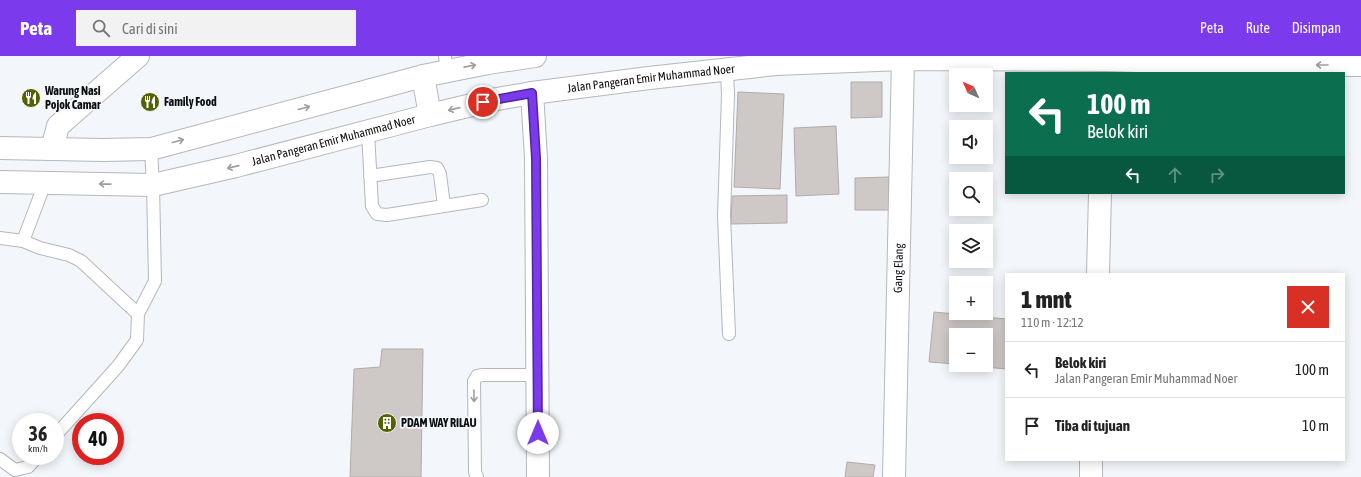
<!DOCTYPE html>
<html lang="id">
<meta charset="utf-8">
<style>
body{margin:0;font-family:"Asap Condensed",sans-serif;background:#f2f2f2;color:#222;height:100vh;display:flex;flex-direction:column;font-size:15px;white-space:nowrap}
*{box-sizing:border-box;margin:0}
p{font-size:13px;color:#767676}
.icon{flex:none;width:22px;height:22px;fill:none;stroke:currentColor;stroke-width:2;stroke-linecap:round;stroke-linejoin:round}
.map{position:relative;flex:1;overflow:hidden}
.drawer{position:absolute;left:1005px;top:217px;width:340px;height:188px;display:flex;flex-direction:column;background:#fff;border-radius:0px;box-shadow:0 2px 10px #0003}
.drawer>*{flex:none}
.guide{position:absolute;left:1005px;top:16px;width:340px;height:122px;border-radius:0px;box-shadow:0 2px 10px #0003;background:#0b6e4f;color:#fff;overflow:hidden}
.needle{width:26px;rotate:315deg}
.buttons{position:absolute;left:949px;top:12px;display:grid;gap:8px}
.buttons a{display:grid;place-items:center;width:44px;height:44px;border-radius:0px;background:#fff;box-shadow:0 2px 10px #0003;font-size:20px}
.speed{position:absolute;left:12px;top:357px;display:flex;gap:8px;font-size:20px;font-weight:700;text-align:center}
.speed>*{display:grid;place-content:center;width:52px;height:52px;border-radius:50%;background:#fff;box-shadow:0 2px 10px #0003;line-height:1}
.speed small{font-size:10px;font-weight:400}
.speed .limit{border:6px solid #d22;background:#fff;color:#111}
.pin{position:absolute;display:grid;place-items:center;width:34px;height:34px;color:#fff;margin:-17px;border:2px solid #fff;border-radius:50%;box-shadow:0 1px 4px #0007}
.me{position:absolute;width:44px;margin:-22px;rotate:0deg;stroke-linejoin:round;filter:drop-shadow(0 0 3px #0008)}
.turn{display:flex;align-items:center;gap:14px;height:84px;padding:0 16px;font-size:18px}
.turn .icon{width:52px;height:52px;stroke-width:2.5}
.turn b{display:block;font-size:28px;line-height:34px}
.lanes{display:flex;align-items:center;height:38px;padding:0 16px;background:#0003;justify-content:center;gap:20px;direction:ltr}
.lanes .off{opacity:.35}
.round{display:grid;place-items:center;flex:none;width:42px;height:42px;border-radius:0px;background:#f2f2f2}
.head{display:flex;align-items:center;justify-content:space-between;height:68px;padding:0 16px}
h1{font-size:24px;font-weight:800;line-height:30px}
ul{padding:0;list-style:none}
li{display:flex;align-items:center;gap:12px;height:56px;padding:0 16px;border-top:1px solid #e0e0e0}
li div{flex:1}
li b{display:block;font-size:15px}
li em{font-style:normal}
header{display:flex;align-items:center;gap:24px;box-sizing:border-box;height:56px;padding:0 20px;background:#7c3aed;color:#fff}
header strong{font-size:19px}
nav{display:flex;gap:22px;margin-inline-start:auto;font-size:14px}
.search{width:280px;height:36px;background:#f2f2f2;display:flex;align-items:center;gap:10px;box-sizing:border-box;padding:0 14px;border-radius:0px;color:#767676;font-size:15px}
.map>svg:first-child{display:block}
.building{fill:#cec8c7;stroke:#b1abaa}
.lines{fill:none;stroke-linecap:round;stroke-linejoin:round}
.lane-casing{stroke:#b4b7bc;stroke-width:14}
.street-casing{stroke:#b4b7bc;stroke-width:24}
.secondary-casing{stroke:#b4b7bc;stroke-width:24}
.lane{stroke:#fff;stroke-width:12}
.street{stroke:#fff;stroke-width:22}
.secondary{stroke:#fff;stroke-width:22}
.oneway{stroke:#9e9e9f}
.route-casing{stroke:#51269a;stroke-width:10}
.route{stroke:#7c3aed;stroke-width:7}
.labels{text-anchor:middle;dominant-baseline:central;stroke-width:3.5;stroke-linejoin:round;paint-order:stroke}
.street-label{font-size:12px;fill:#0c0d0f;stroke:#f3f7fb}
.poi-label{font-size:12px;font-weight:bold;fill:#0c0d0f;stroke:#f3f7fb;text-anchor:start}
</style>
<header>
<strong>Peta</strong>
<div class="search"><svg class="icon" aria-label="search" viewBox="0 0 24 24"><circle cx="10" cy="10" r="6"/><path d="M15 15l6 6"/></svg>Cari di sini</div>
<nav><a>Peta</a><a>Rute</a><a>Disimpan</a></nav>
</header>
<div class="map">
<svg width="1361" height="421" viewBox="0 0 1361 421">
<rect width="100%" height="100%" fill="#f3f7fb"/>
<path class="building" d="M851,26H882V61L851,62Z
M738,36L784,38L780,133L734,131Z
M836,70L839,138L796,140L794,72Z
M889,121V154H855V122Z
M787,139V167L731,168L732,140Z
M934,256L1006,263V313L965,309H986V279H956V308L929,306Z
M382,293H423L421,421H350L354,313L380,311Z
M847,406L875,409L873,421H845Z"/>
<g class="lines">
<g class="lane-casing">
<path id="lane" d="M445,0L447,15
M727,13L728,39L724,160L729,278
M368,76L372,150L377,158L387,159L482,144
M370,120L430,111L437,112L440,118L444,150
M0,182L23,185L40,192L69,199L81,205L138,258L137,284L118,310L55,380
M23,185L45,127
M138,258L155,225L153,129L151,93
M0,403L15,414L28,411L38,400
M477,421L475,416L474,325L477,320L483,319H538"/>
</g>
<g class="street-casing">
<g id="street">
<path d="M52,93L58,70L138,0"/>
<path d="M1098,218L1100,137"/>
<path id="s1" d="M894,421L903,3"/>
<path d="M1091,421V404"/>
</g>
</g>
<g class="secondary-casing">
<g id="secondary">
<path d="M423,20L430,59"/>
<path d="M532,37L536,102L538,421"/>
<path d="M0,92L103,94L151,93L423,20L488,7L535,0"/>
<path id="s2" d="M0,126L153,129L236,110L430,59L497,43L532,37L649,22L776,8L903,3L1107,4L1228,8L1361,9"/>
</g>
</g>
<use href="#lane" class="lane"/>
<use href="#street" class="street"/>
<use href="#secondary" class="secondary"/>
</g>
<defs><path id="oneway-shaft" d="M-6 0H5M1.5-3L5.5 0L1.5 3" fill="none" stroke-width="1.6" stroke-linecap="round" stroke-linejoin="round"/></defs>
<g class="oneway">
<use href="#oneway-shaft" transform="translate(1322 9) rotate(-180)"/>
<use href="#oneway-shaft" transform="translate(470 10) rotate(-11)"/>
<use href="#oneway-shaft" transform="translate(304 52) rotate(-15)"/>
<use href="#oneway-shaft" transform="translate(454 53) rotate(167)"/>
<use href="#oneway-shaft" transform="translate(178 85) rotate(-15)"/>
<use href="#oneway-shaft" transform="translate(233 111) rotate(167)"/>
<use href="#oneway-shaft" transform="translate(105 128) rotate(-179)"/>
<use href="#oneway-shaft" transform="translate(474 340) rotate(89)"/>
</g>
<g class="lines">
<g class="route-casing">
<path id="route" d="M483,46L532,37L536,102L538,377"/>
</g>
<use href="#route" class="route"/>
</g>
<defs>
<g id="restaurant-disc" transform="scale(1)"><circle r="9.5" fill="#556000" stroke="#f3f7fb"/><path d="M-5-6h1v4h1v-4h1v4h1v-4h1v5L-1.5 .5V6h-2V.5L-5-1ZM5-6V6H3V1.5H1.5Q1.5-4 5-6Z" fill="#fff"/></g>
<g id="building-disc" transform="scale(1)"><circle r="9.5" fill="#556000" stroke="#f3f7fb"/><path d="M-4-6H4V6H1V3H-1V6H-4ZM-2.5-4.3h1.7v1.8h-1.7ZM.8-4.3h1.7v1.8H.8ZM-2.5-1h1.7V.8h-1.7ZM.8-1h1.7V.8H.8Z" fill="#fff"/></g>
</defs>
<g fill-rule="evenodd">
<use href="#restaurant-disc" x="31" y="42"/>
<use href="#restaurant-disc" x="150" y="46"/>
<use href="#building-disc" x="387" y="367"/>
</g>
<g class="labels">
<g class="street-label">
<text stroke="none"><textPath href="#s2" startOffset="663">Jalan Pangeran Emir Muhammad Noer</textPath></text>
<text stroke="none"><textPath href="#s2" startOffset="339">Jalan Pangeran Emir Muhammad Noer</textPath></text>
<text stroke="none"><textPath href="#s1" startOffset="209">Gang Elang</textPath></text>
</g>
<g class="poi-label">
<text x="45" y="35">Warung Nasi<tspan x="45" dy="14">Pojok Camar</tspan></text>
<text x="164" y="46">Family Food</text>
<text x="401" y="367">PDAM WAY RILAU</text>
</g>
</g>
</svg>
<div class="buttons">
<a><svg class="needle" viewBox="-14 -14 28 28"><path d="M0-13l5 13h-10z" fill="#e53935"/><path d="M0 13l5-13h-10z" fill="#767676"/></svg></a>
<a><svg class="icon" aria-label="sound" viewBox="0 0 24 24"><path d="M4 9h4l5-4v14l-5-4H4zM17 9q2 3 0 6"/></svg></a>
<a><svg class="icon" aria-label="search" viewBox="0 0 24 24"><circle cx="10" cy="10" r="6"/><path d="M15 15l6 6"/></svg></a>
<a><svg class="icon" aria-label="layers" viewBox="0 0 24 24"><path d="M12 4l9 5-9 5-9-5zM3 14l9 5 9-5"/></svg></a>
<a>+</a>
<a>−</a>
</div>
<div class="speed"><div>36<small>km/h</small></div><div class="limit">40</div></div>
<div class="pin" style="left:483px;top:46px;background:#d93025"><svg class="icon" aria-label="arrive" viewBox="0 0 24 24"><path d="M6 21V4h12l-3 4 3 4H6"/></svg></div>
<svg class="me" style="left:538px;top:377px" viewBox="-20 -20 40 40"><circle r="19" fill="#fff"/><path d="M0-13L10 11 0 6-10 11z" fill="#7c3aed"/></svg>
<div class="guide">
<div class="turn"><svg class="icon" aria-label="left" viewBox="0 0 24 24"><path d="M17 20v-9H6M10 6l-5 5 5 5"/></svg><div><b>100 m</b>Belok kiri</div></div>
<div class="lanes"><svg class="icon" aria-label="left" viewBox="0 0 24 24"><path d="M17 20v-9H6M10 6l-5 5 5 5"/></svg><svg class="icon off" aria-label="ahead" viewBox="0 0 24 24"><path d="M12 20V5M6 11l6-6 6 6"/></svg><svg class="icon off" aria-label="right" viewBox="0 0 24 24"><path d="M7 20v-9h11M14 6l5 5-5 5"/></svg></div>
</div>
<section class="drawer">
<div class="head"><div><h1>1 mnt</h1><p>110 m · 12:12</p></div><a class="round" style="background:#d93025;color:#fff"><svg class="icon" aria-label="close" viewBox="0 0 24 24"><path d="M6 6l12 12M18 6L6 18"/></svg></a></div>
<ul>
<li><svg class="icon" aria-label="left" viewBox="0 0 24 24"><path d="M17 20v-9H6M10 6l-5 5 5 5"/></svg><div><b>Belok kiri</b><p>Jalan Pangeran Emir Muhammad Noer</p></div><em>100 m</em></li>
<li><svg class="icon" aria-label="arrive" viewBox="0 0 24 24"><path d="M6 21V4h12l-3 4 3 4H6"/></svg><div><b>Tiba di tujuan</b></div><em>10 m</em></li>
</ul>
</section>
</div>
